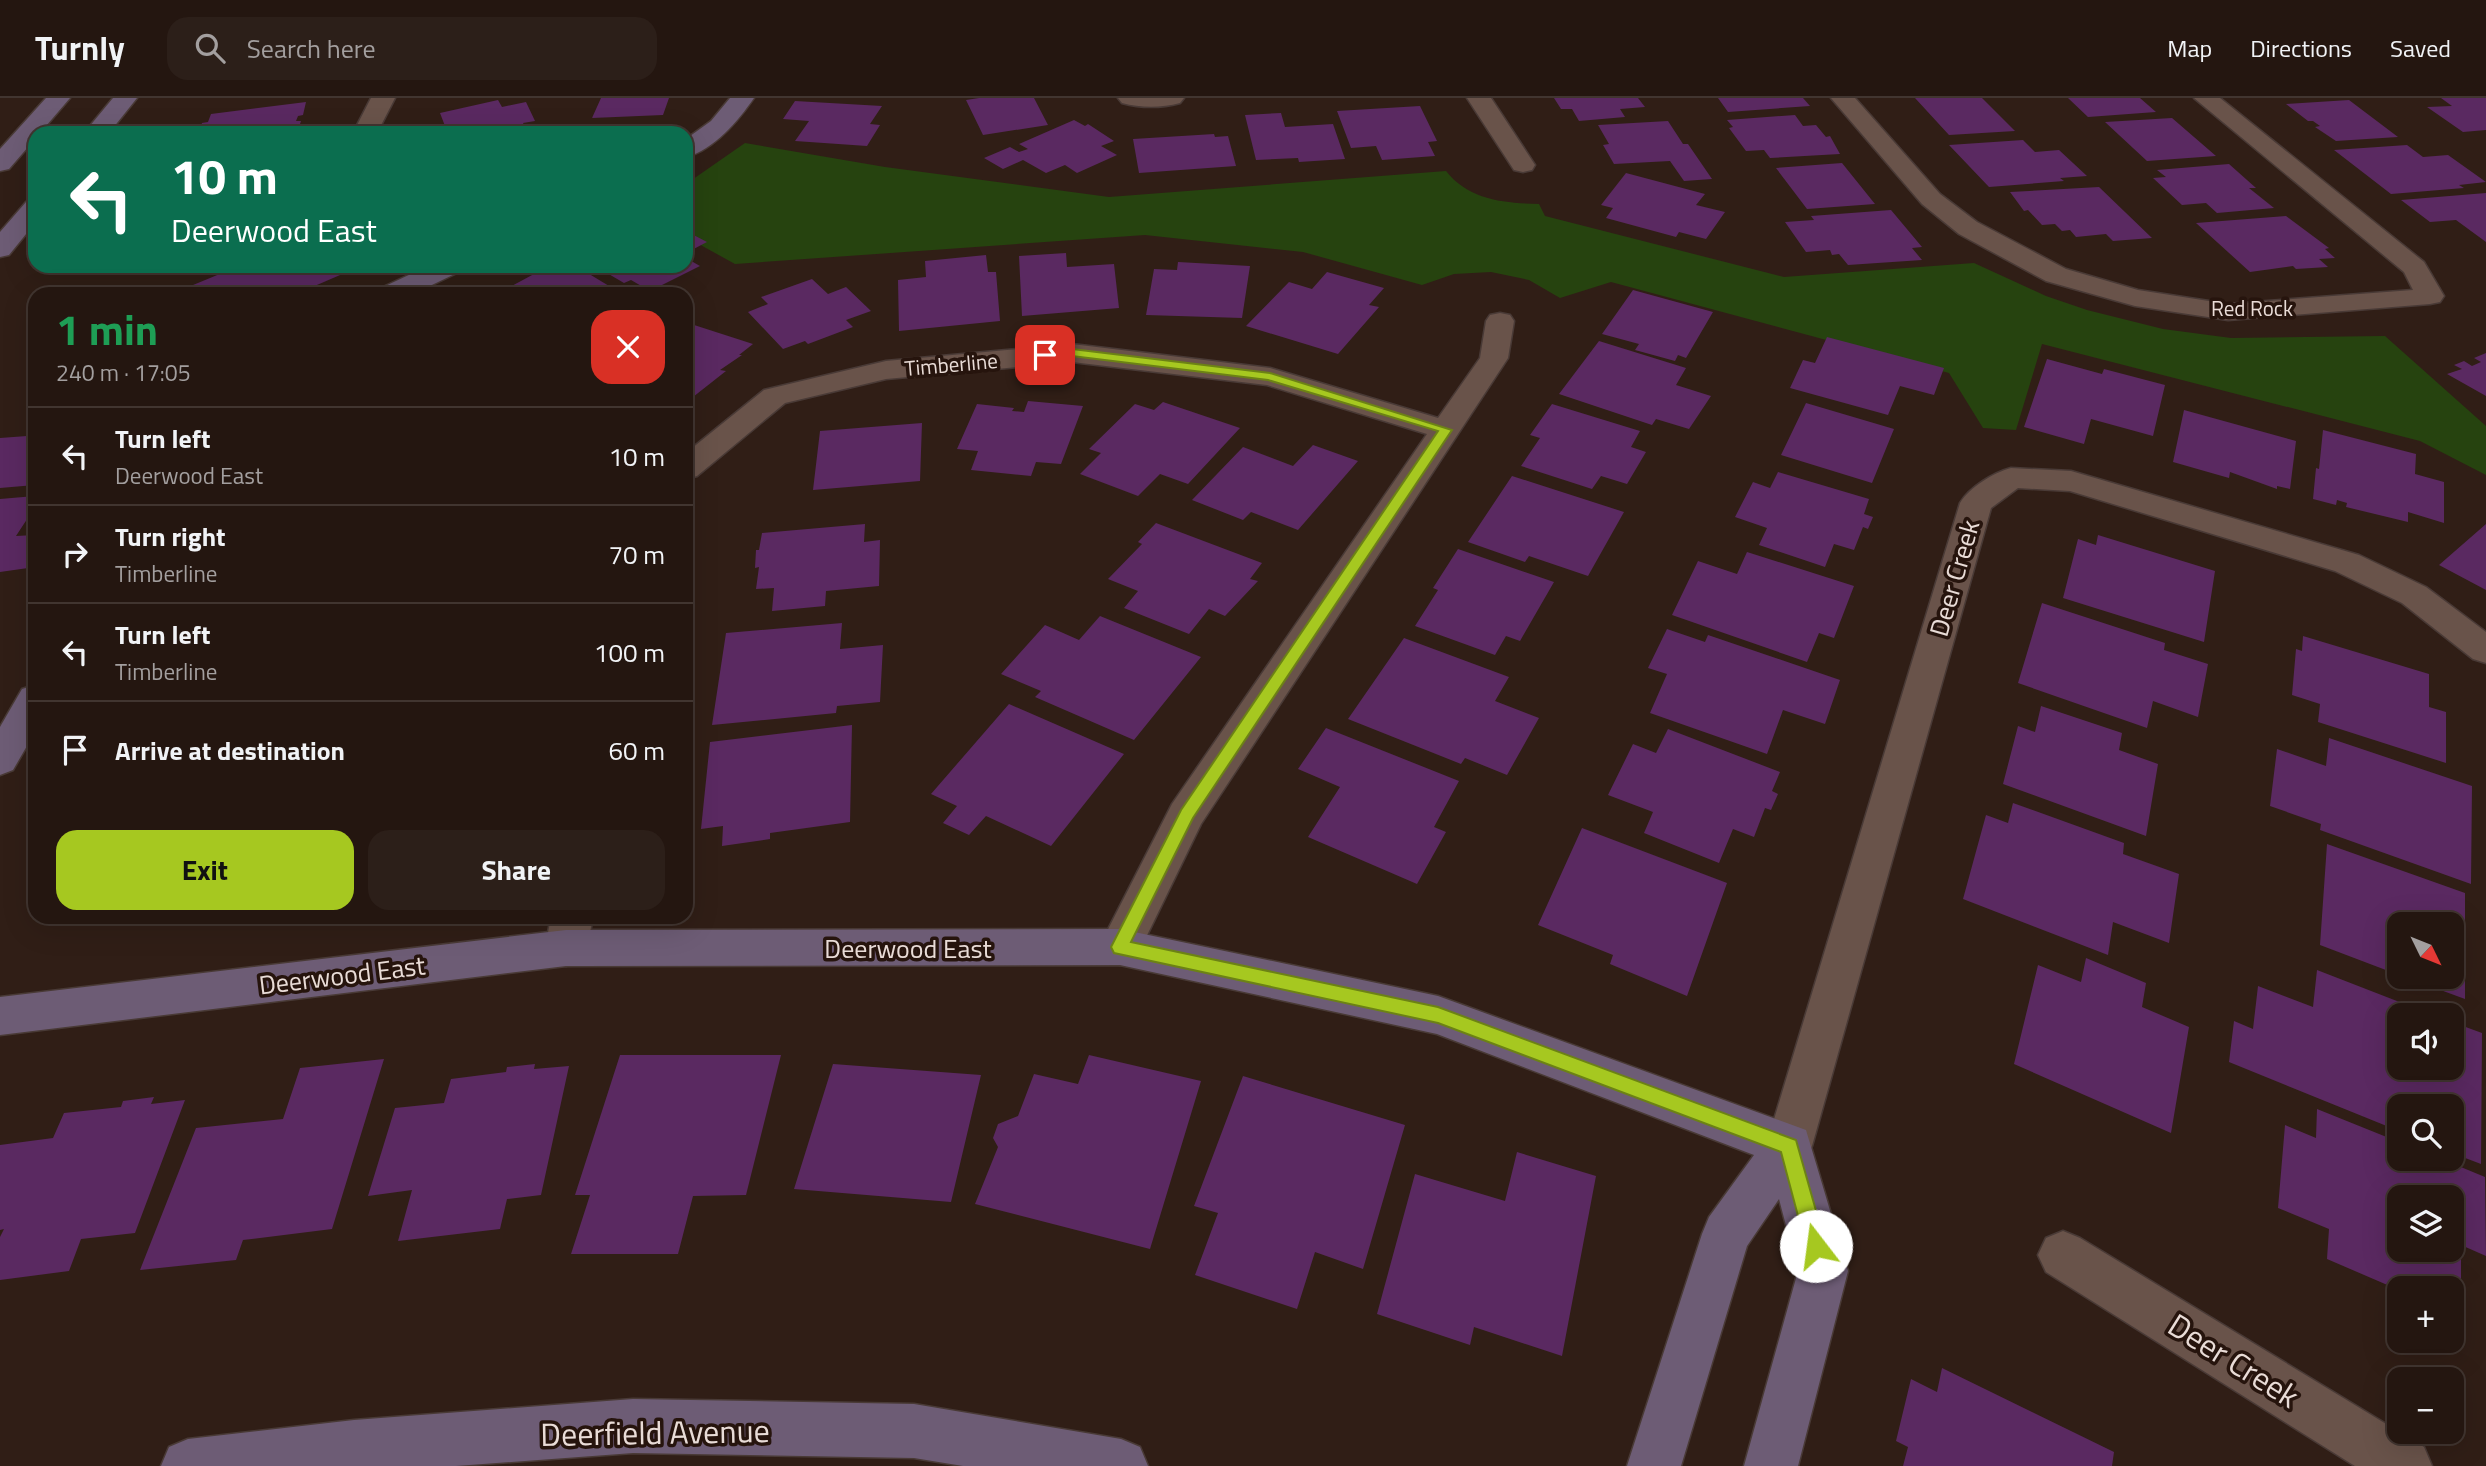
<!DOCTYPE html>
<meta charset="utf-8">
<style>
body{margin:0;font-family:"Titillium Web",sans-serif;background:#2c1f19;color:#f1f3f6;height:100vh;display:flex;flex-direction:column;font-size:26px;white-space:nowrap}
*{box-sizing:border-box;margin:0}
p{font-size:23px;color:#a39f9f}
.icon{flex:none;width:38px;height:38px;fill:none;stroke:currentColor;stroke-width:2;stroke-linecap:round;stroke-linejoin:round}
.map{position:relative;flex:1;overflow:hidden}
.sheet{position:absolute;left:28px;top:189px;width:665px;height:637px;display:flex;flex-direction:column;background:#241610;border-radius:21px;box-shadow:0 7px 28px #0002,0 0 0 2px #413530}
.sheet>*{flex:none}
.top-card{position:absolute;left:28px;top:28px;width:665px;height:147px;border-radius:21px;box-shadow:0 7px 28px #0002,0 0 0 2px #413530;background:#0b6e4f;color:#fff;overflow:hidden}
.needle{width:46px;rotate:133deg}
.controls{position:absolute;left:2387px;top:814px;display:grid;gap:14px}
.controls a{display:grid;place-items:center;width:77px;height:77px;border-radius:14px;background:#241610;box-shadow:0 7px 28px #0002,0 0 0 2px #413530;font-size:35px}
.pin{position:absolute;display:grid;place-items:center;width:60px;height:60px;color:#fff;margin:-30px;border-radius:14px;box-shadow:0 4px 10px #0006}
.me{position:absolute;width:77px;margin:-38px;rotate:345deg;stroke-linejoin:round;filter:drop-shadow(0 0 5px #0008)}
.turn{display:flex;align-items:center;gap:24px;height:147px;padding:0 28px;font-size:32px}
.turn .icon{width:91px;height:91px;stroke-width:2.5}
.turn b{display:block;font-size:49px;line-height:60px}
.round{display:grid;place-items:center;flex:none;width:74px;height:74px;border-radius:21px;background:#2c1f19}
.summary{display:flex;align-items:center;justify-content:space-between;height:119px;padding:0 28px}
h1{font-size:42px;font-weight:700;line-height:52px;color:#1e9e55}
.cta{display:flex;gap:14px;margin-top:auto;padding:14px 28px}
.cta a{flex:1;height:80px;border-radius:21px;background:#a6c820;color:#111;font-size:28px;font-weight:700;line-height:80px;text-align:center}
.cta a+a{background:#2c1f19;color:#f1f3f6}
ul{padding:0;list-style:none}
li{display:flex;align-items:center;gap:21px;height:98px;padding:0 28px;border-top:2px solid #413530}
li div{flex:1}
li b{display:block;font-size:26px}
li em{font-style:normal}
header{display:flex;align-items:center;gap:42px;box-sizing:border-box;height:98px;padding:0 35px;background:#241610;border-bottom:2px solid #413530}
header strong{font-size:33px}
nav{display:flex;gap:38px;margin-inline-start:auto;font-size:24px}
.search{width:490px;height:63px;background:#2c1f19;display:flex;align-items:center;gap:18px;box-sizing:border-box;padding:0 24px;border-radius:21px;color:#a39f9f;font-size:26px}
.map>svg:first-child{display:block}
.green{fill:#26430f}
.building{fill:#5a2961;fill-rule:evenodd}
.lines{fill:none;stroke-linecap:round;stroke-linejoin:round}
.street-casing{stroke:#493a36;stroke-width:3}
.secondary-casing{stroke:#493a36;stroke-width:3}
.street{fill:#69534a;fill-rule:evenodd}
.secondary{fill:#6d5c75;fill-rule:evenodd}
.route{fill:#a6c820;stroke:#6c8215;stroke-width:2}
.labels{text-anchor:middle;dominant-baseline:central;stroke-width:7;stroke-linejoin:round;paint-order:stroke}
.far-street-label{font-size:21px;fill:#e9dcd7;stroke:#26140d}
.street-label{font-size:26px;fill:#e9dcd7;stroke:#26140d}
.near-street-label{font-size:32px;fill:#e9dcd7;stroke:#26140d}
</style>
<header>
<strong>Turnly</strong>
<div class="search"><svg class="icon" aria-label="search" viewBox="0 0 24 24"><circle cx="10" cy="10" r="6"/><path d="M15 15l6 6"/></svg>Search here</div>
<nav><a>Map</a><a>Directions</a><a>Saved</a></nav>
</header>
<div class="map">
<svg width="2486" height="1368" viewBox="0 0 2486 1368">
<rect width="100%" height="100%" fill="#301e16"/>
<path class="green" d="M745,45L885,69L1109,99L1446,73C1469,102 1503,105 1539,106L1545,118L1784,179L1974,165L2046,198L2087,212L2163,231L2231,240L2385,238L2486,328V377L2420,343L2042,246L2016,332L1983,330L1949,275L1611,184L1560,200L1529,182L1491,174L1454,176L1422,187L1303,154L1145,137L735,166L686,139V86Z"/>
<path class="building" d="M601,0H669L663,17L592,20Z
M979,0H1034L1048,27L983,37L966,2Z
M1554,0H1638L1645,9L1620,11L1625,19L1579,23L1572,11H1561Z
M1718,0H1803L1810,8L1728,14Z
M1915,0H1982L2015,33L1949,37Z
M2068,0H2140L2156,14L2088,19Z
M2441,0H2486V32L2463,34L2427,9L2452,8Z
M498,2L502,9L526,4L535,23L523,25L527,33L517,35H444L443,31L451,29L450,27L445,28L440,15Z
M2349,2L2398,39L2336,43L2315,29L2320,28L2313,23H2308L2286,6Z
M795,3L882,8L870,26L880,27L867,48L795,43L809,23L783,21Z
M306,4L303,17L298,18L296,23H301L297,35H226L227,32L199,35L202,25L208,24L211,16Z
M1420,8L1437,43L1428,44L1435,58L1382,62L1376,48L1351,50L1337,13Z
M1281,15L1285,29L1333,26L1345,61L1299,64L1298,60L1256,62L1245,17Z
M1795,17L1803,28L1816,27L1826,39L1830,38L1840,56L1770,60L1764,52L1746,53L1729,30L1733,29L1727,22Z
M2172,20L2216,58L2147,63L2105,24Z
M1074,22L1085,28L1088,26L1114,43L1101,48L1117,57L1077,75L1065,67L1046,75L1023,62L1003,71L984,60L1010,49L1019,54L1028,51L1019,46Z
M1668,23L1683,46H1688L1712,81L1684,83L1670,63L1614,66L1603,47L1609,46L1598,27Z
M1214,36L1215,39L1228,38L1236,68L1139,75L1133,41Z
M2023,42L2035,54L2059,52L2087,78L2060,80L2064,83L1989,89L1949,47Z
M2407,47L2423,59L2448,57L2486,84L2459,87L2464,90L2391,96L2334,52Z
M1842,65L1875,106L1807,111L1776,70Z
M2229,66L2256,90H2249L2274,110L2217,115L2206,105L2182,107L2153,80L2166,79L2157,72Z
M1626,75L1705,96L1696,107L1725,114L1706,141L1679,134L1676,139L1606,120L1613,110L1601,107Z
M2099,89L2152,140L2113,143L2106,136L2076,139L2070,132L2062,133L2055,126L2042,127L2028,112L2024,113L2010,94Z
M2486,95V144L2456,122L2430,124L2401,102Z
M1891,112L1922,149L1912,150L1922,162L1848,167L1839,156L1832,157L1830,152L1806,154L1785,124L1814,122L1811,118Z
M2286,118L2329,150L2325,151L2335,160L2319,161L2328,169L2296,171L2293,168L2250,174L2196,125Z
M686,133L707,144L686,155Z
M1066,155L1067,169L1114,166L1119,210L1022,218L1019,158Z
M986,157L988,174H996L1000,223L899,233L898,182L926,179L925,163Z
M686,160L700,168L650,193L631,182L624,185L595,168H686Z
M1178,164L1250,168L1242,220L1146,217L1154,171L1177,172Z
M239,168H361L296,196H186L181,192Z
M557,168H576L614,191L603,196H517L508,190L547,169L550,171Z
M1327,174L1384,190L1369,207L1379,209L1338,256L1246,228L1289,184L1312,191Z
M812,181L828,196L846,189L871,213L846,222L853,229L808,246L805,243L783,251L748,214L768,206L761,199Z
M1633,192L1713,214L1686,260L1678,257L1675,263L1635,252L1639,246L1602,236Z
M691,226L753,246L739,257H742L720,272L726,273L693,299L686,297V230Z
M1827,239L1944,270L1934,297L1900,288L1888,317L1790,290L1803,262L1815,265Z
M1599,243L1686,270L1676,287L1711,298L1689,331L1656,321L1652,327L1559,296Z
M2486,255V298L2447,276L2462,271L2454,267L2464,263L2472,268L2481,264L2474,260Z
M2047,261L2102,276L2104,271L2165,287L2153,338L2091,321L2084,346L2024,329Z
M1028,303L1083,308L1061,366L1036,364L1031,378L971,372L978,353L957,351L977,306L1014,310L1012,313L1024,314Z
M1163,304L1240,330L1188,386L1160,376L1138,398L1080,376L1101,355L1089,351L1135,306L1154,312Z
M1806,305L1894,331L1872,385L1781,357Z
M1552,306L1640,333L1631,349L1646,354L1627,386L1601,378L1592,391L1521,368L1540,340L1530,337Z
M2184,312L2296,343L2290,391L2277,388V391L2230,374L2229,380L2173,364Z
M922,325L920,383L813,392L820,333Z
M35,327V387L0,390V340L27,338Z
M2323,332L2416,356L2415,376L2444,384V425L2408,414V424L2346,409L2347,405L2337,402L2336,407L2313,401L2316,370L2319,371Z
M1313,347L1358,363L1298,432L1251,414L1243,422L1192,402L1243,349L1293,368Z
M1778,374L1869,401L1864,416L1873,419L1868,431L1863,429L1854,452L1834,446L1825,469L1759,447L1767,430L1735,419L1753,384L1770,390Z
M1512,378L1624,414L1588,478L1529,458L1525,464L1468,444Z
M35,398V409L16,438L35,437V469L0,474V401Z
M1156,425L1262,465L1250,481L1258,483L1225,518L1209,511L1189,536L1124,510L1138,493L1108,481L1142,446L1138,444Z
M865,426L864,444L880,442L879,488L826,493L825,508L772,513L774,490L756,491L759,469L755,470L756,452H759L762,435Z
M2486,426V492L2439,467Z
M2098,437L2215,473L2204,544L2063,500L2078,441L2096,447Z
M1458,451L1554,484L1520,543L1506,538L1495,557L1415,528L1438,492L1433,490Z
M1747,454L1854,488L1834,540L1819,535L1807,564L1672,517L1698,463L1737,476Z
M2042,505L2165,545L2164,552L2208,566L2198,619L2153,603L2147,630L2018,585Z
M1100,518L1201,559L1134,642L1035,599L1041,593L1001,576L1045,527L1079,542Z
M842,525L840,551L883,547L880,604L837,608L836,615L712,627L726,535Z
M1667,531L1705,544L1708,537L1840,582L1825,626L1783,612L1767,656L1650,615L1667,576L1648,570Z
M2303,538L2429,576V609L2446,614V665L2318,624L2320,606L2292,597L2296,551L2302,553Z
M1404,540L1509,579L1495,603L1539,620L1507,677L1465,660L1461,666L1348,621Z
M1009,606L1124,656L1051,748L986,718L969,737L943,725L957,708L931,696Z
M2041,608L2122,635L2119,652L2158,666L2146,738L2003,686L2018,628L2035,634Z
M852,627L850,724L770,735V741L722,748L723,728L701,731L710,644Z
M1326,630L1459,683L1434,729L1446,734L1417,786L1308,739L1340,689L1298,671Z
M1668,631L1780,674L1772,693L1778,696L1771,712L1765,710L1754,739L1733,731L1719,765L1644,735L1653,714L1608,697L1633,646L1656,655Z
M2329,640L2472,688L2471,786L2320,732L2321,726L2270,708L2277,651L2326,668Z
M2013,705L2124,745L2123,756L2179,776L2169,845L2113,824L2108,857L1963,801L1986,717L2008,725Z
M1582,730L1727,785L1687,898L1610,866L1613,857L1538,827Z
M2327,746L2465,795V901L2405,879L2452,878V826H2399V877L2320,847Z
M2086,860L2146,885L2142,909L2189,929L2171,1035L2014,966L2038,867L2081,884Z
M2317,872L2433,917H2399V970H2452V924L2482,935L2481,1066L2452,1055V1008H2399V1033L2229,964L2234,923L2253,931L2258,888L2313,909Z
M620,957H781L746,1097L693,1098L678,1156H571L590,1097H575Z
M1089,957L1201,983L1150,1151L975,1106L998,1049L993,1040L998,1026L1018,1018L1034,976L1078,986Z
M384,961L332,1131L243,1142L236,1162L140,1172L196,1030L283,1021L300,970Z
M535,966L534,971L569,968L541,1097L507,1101L500,1131L398,1143L412,1092L368,1098L395,1010L444,1005L451,981L506,974L507,969Z
M833,966L981,977L951,1104L794,1091Z
M1243,978L1405,1027L1363,1171L1315,1154L1297,1211L1195,1177L1218,1115L1194,1108Z
M154,999L151,1006L185,1002L135,1135L81,1141L69,1173L0,1182V1139L4,1131L0,1132V1047L53,1040L64,1015L121,1009L123,1003Z
M2317,1011L2399,1044V1060H2439L2485,1079L2486,1158L2461,1147V1219L2452,1215V1190H2399V1192L2327,1161L2329,1131L2278,1110L2285,1027L2316,1040ZM2399,1099H2452V1152H2399Z
M1517,1054L1596,1078L1562,1258L1474,1229L1470,1247L1377,1216L1415,1076L1505,1103Z
M1942,1270L2114,1354L2112,1368H1903L1908,1349L1896,1343L1911,1281L1937,1294Z"/>
<g class="lines">
<g class="street-casing">
<path id="street" d="M371,0H395L377,35H353Z
M1118,0H1184L1180,5C1161,10 1141,10 1122,5Z
M1467,0H1491L1535,67L1532,72L1523,74L1514,72Z
M1831,0H1855L1940,96L1977,124L2066,171L2138,192L2228,206L2413,192L2404,174L2194,0H2220L2424,164L2444,198L2440,204L2430,206L2228,222L2135,208L2046,183L1959,136L1922,106Z
M1500,215L1510,217L1514,223L1508,260L1201,726L1135,862L1120,867L1105,862L1099,849L1172,706L1427,336L1267,287L1072,264L886,281L785,305L697,378L686,381V355L764,292L886,263L1072,246L1270,270L1438,320L1480,260L1486,223L1490,217Z
M2011,370L2071,373L2359,457L2426,489L2486,534V565L2473,561L2402,505L2335,473L2070,393L2018,390L1991,410L1812,1048L1806,1064L1789,1070L1772,1064L1766,1048L1960,405C1970,389 1993,375 2011,370Z
M551,819H593L587,850L581,863L566,868L551,863L545,850Z
M2063,1133L2080,1140L2424,1349L2432,1368H2355L2046,1174L2038,1157L2046,1140Z"/>
</g>
<g class="secondary-casing">
<path id="secondary" d="M46,0H70L40,35H35V41L9,71L0,73V51Z
M113,0H137L109,35H84Z
M730,0H754C738,23 714,52 686,59V41L711,23Z
M35,101V125L9,157L0,159V134L26,104Z
M428,168H463L459,174L413,196H377L381,190Z
M35,587V634L13,672L0,677V629L22,591Z
M1120,831L1438,898L1806,1032L1848,1173L1798,1368H1744L1798,1173L1779,1101L1747,1148L1681,1368H1627L1702,1136L1709,1119L1754,1057L1437,936L1120,867L566,868L0,937V899L566,832Z
M633,1301L914,1306L1121,1341L1140,1349L1148,1368H963L914,1360L633,1355L456,1368H161L169,1349L188,1341L354,1322Z"/>
</g>
<use href="#street" class="street"/>
<use href="#secondary" class="secondary"/>
</g>
<path class="route" d="M1072,251L1270,275L1452,332L1193,720L1131,844L1438,909L1796,1042L1826,1148L1823,1155L1816,1158L1809,1155L1806,1148L1781,1054L1438,925L1114,855L1111,849L1181,712L1438,333L1268,282L1072,258L1045,261L1039,257L1045,254Z"/>
<g class="labels">
<g class="far-street-label">
<text x="2252" y="210">Red Rock</text>
<text transform="translate(951 266) rotate(-5)">Timberline</text>
</g>
<g class="street-label">
<text transform="translate(1954 480) rotate(-74)">Deer Creek</text>
<text x="908" y="850">Deerwood East</text>
<text transform="translate(342 877) rotate(-7)">Deerwood East</text>
</g>
<g class="near-street-label">
<text transform="translate(2234 1262) rotate(32)">Deer Creek</text>
<text transform="translate(655 1334) rotate(-1)">Deerfield Avenue</text>
</g>
</g>
</svg>
<div class="controls">
<a><svg class="needle" viewBox="-14 -14 28 28"><path d="M0-13l5 13h-10z" fill="#e53935"/><path d="M0 13l5-13h-10z" fill="#a39f9f"/></svg></a>
<a><svg class="icon" aria-label="sound" viewBox="0 0 24 24"><path d="M4 9h4l5-4v14l-5-4H4zM17 9q2 3 0 6"/></svg></a>
<a><svg class="icon" aria-label="search" viewBox="0 0 24 24"><circle cx="10" cy="10" r="6"/><path d="M15 15l6 6"/></svg></a>
<a><svg class="icon" aria-label="layers" viewBox="0 0 24 24"><path d="M12 4l9 5-9 5-9-5zM3 14l9 5 9-5"/></svg></a>
<a>+</a>
<a>−</a>
</div>
<div class="pin" style="left:1045px;top:257px;background:#d93025"><svg class="icon" aria-label="arrive" viewBox="0 0 24 24"><path d="M6 21V4h12l-3 4 3 4H6"/></svg></div>
<svg class="me" style="left:1816px;top:1148px" viewBox="-20 -20 40 40"><circle r="19" fill="#fff"/><path d="M0-13L10 11 0 6-10 11z" fill="#a6c820"/></svg>
<div class="top-card">
<div class="turn"><svg class="icon" aria-label="left" viewBox="0 0 24 24"><path d="M17 20v-9H6M10 6l-5 5 5 5"/></svg><div><b>10 m</b>Deerwood East</div></div>
</div>
<section class="sheet">
<div class="summary"><div><h1>1 min</h1><p>240 m · 17:05</p></div><a class="round" style="background:#d93025;color:#fff"><svg class="icon" aria-label="close" viewBox="0 0 24 24"><path d="M6 6l12 12M18 6L6 18"/></svg></a></div>
<ul>
<li><svg class="icon" aria-label="left" viewBox="0 0 24 24"><path d="M17 20v-9H6M10 6l-5 5 5 5"/></svg><div><b>Turn left</b><p>Deerwood East</p></div><em>10 m</em></li>
<li><svg class="icon" aria-label="right" viewBox="0 0 24 24"><path d="M7 20v-9h11M14 6l5 5-5 5"/></svg><div><b>Turn right</b><p>Timberline</p></div><em>70 m</em></li>
<li><svg class="icon" aria-label="left" viewBox="0 0 24 24"><path d="M17 20v-9H6M10 6l-5 5 5 5"/></svg><div><b>Turn left</b><p>Timberline</p></div><em>100 m</em></li>
<li><svg class="icon" aria-label="arrive" viewBox="0 0 24 24"><path d="M6 21V4h12l-3 4 3 4H6"/></svg><div><b>Arrive at destination</b></div><em>60 m</em></li>
</ul>
<div class="cta"><a>Exit</a><a>Share</a></div>
</section>
</div>
